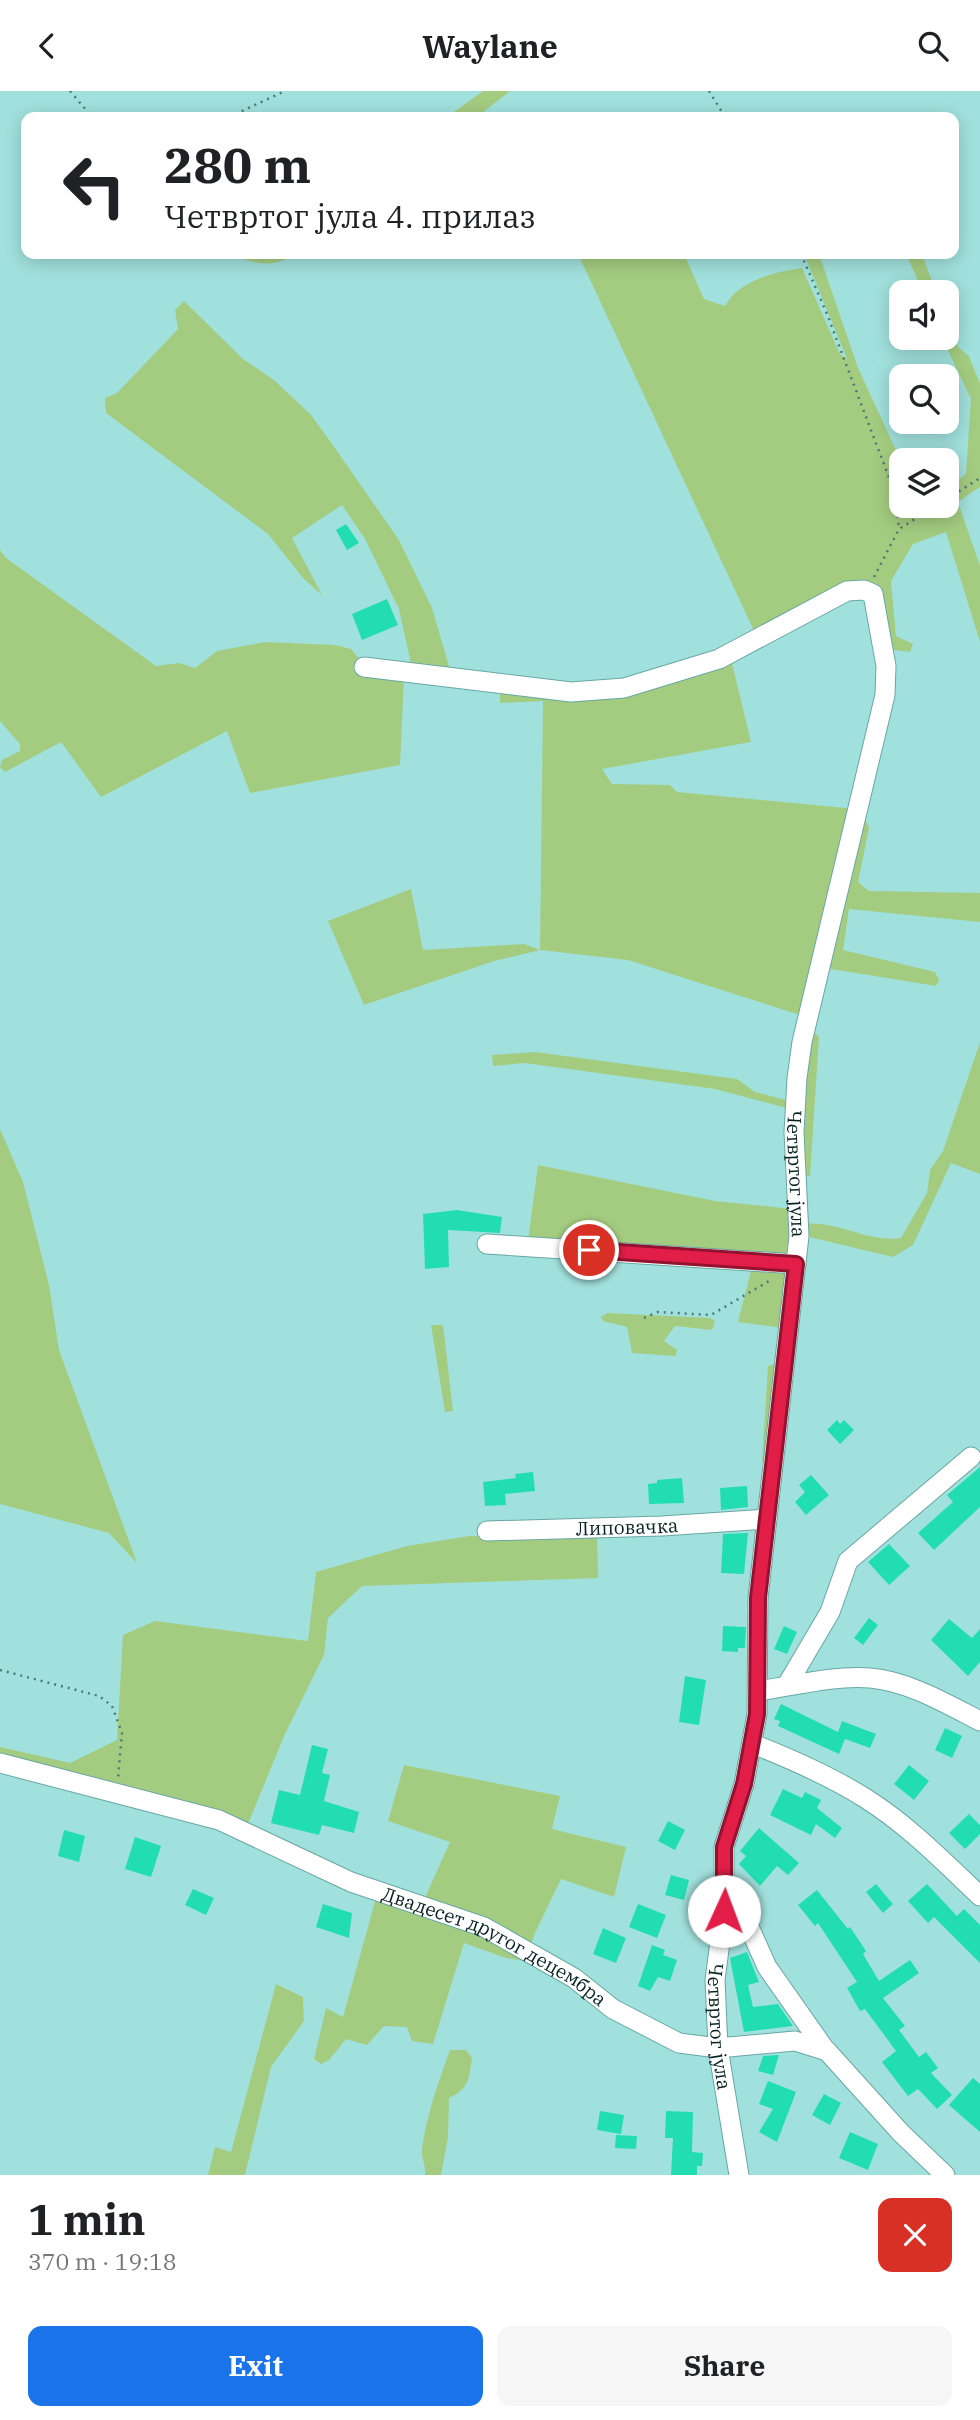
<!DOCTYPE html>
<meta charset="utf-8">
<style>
body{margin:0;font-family:"IBM Plex Serif",serif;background:#f6f6f6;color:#202124;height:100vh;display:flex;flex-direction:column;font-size:26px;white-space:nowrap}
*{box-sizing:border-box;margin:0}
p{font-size:23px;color:#757577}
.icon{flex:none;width:38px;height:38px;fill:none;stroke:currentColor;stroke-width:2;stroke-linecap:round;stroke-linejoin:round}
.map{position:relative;height:2084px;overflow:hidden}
.panel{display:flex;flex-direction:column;background:#fff;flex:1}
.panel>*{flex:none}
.top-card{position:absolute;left:21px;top:21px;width:938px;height:147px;border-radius:14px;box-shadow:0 4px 18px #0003;background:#fff;color:#202124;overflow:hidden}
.controls{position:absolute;left:889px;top:189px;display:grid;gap:14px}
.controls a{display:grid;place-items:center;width:70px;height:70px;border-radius:14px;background:#fff;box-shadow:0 4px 18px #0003;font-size:35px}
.pin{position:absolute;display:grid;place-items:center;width:60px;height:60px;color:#fff;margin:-30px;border:4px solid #fff;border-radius:50%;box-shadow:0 2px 7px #0007}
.me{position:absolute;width:77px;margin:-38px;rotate:2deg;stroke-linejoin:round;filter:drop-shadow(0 0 5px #0008)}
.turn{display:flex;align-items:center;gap:24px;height:147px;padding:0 28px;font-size:32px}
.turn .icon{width:91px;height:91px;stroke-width:2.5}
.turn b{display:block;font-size:49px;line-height:60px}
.round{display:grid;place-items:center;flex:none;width:74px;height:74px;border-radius:14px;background:#f6f6f6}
.headline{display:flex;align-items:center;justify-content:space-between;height:119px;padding:0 28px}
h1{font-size:42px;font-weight:800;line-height:52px}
.button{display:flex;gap:14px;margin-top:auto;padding:14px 28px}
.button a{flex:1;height:80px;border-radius:14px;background:#1a73e8;color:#fff;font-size:28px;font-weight:800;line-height:80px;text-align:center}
.button a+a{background:#f6f6f6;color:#202124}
header{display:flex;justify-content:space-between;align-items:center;height:91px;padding:0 28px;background:#fff;font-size:32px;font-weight:800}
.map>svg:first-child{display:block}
.green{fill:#a4cc81}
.building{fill:#23ddb2}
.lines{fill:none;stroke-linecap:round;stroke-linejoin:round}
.minor-casing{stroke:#68a7a3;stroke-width:21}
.path{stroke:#4d7976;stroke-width:2.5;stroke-dasharray:2 5;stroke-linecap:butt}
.minor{stroke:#fff;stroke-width:19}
.route-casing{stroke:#92132f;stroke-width:18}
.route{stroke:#e11d48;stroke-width:12}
.labels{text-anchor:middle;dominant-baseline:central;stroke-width:5;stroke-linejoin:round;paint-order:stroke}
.street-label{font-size:19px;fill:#072220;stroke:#dcfbf9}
</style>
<header><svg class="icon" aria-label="back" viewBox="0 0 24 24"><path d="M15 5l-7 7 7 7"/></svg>Waylane<svg class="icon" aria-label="search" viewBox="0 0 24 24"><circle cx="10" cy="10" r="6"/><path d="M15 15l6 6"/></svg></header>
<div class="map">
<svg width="980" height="2084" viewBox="0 0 980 2084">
<rect width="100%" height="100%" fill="#a1e1dd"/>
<path class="green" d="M483,0H510L477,26H447Z
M230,163H296C271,178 255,173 230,163Z
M578,163H684L704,208L725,215C739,189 775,181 802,177L840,263L847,268L804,163H819L858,277L901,370V415H947V397L966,383L971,308L942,247H947V228L958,256L969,265L980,293V396L958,411L980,475V551L946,441L913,453L891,490L896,545L913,553L910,561L887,558L878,499L864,489L756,544Z
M906,163H922L936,201H923Z
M184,210L243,268L274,289L311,324L330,350L399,449L432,517L451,582L412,577L399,518L365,448L342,414L292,447L322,504L303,487L268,443L106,322L105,307L117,302L178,238L175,219Z
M0,459L6,467L156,575L179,572L195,577L217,560L265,551L335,554L351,558L361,570L404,586L400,674L250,702L227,640L101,706L61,651L5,681L0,676L2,669L20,660V653L0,630Z
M731,568L751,651L602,678L612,693L670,694L677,701L856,718L803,925L628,869L540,859L494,870L364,914L328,830L411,798L423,859L524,853L540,859L543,610L500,612V598L569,605Z
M865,727L869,737L858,791L869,800L980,802V831L849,818L843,859L935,881L939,889L936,895L825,877Z
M810,937L819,946L810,1085H800L798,1046Z
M980,951V1083L951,1072L913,1154L893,1166L805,1145L804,1133C837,1129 868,1152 901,1147L927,1102L930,1079L943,1060Z
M535,961L737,988L755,1001L790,1010V1018L715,998L525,972L493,975L492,964Z
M0,1038L23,1091L49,1194L59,1259L137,1472L109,1442L0,1413Z
M538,1074L715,1110L793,1118L792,1166L528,1150Z
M752,1176L791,1178L783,1237L738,1231Z
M607,1222L710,1227L715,1230L712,1239L675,1235L664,1250L677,1259L675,1265L632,1262L627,1236L603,1230L601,1226Z
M431,1234H443L453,1320L445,1321Z
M778,1272L771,1370H762L768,1275Z
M597,1442L598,1487L362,1495L328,1527L324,1564L285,1643L242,1747L217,1734L0,1668V1656L70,1672L117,1649L123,1544L155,1530L308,1550L316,1481L407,1455L469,1445Z
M404,1674L560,1705L552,1738L626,1756L614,1806L561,1788L534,1844L526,1870L506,1867L464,1852L433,1953L412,1950L407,1936L384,1935L367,1954L346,1948L329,1969L321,1973L314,1968L326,1917L343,1926L376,1807L418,1822L450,1751L388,1730Z
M276,1893L303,1906L304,1930L271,1976L245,2084H208L215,2056L231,2061Z
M450,1959H466L472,1967C469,1987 469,1998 449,2007L448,2046L441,2084H425C426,2073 421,2067 422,2057C427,2023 438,1992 450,1959Z"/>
<path class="building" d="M346,433L359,452L347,459L336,439Z
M387,508L398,534L362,549L352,523Z
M457,1119L502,1126L500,1142L448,1139L449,1176L425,1178L423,1123Z
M837,1329L840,1333L844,1329L854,1339L840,1353L827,1339Z
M980,1376V1416L934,1459L918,1442L953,1411L947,1404Z
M533,1381L535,1400L505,1403L506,1414L485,1415L483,1391L516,1387L515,1383Z
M811,1384L829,1404L806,1424L795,1411L805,1401L799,1394Z
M682,1387L684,1412L649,1413L648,1393L657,1392V1389Z
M747,1395L748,1416L721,1419L720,1397Z
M748,1442L744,1483L721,1482L723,1443Z
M889,1453L910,1475L889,1494L868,1471Z
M869,1527L878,1534L863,1554L854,1547Z
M949,1528L972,1547L980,1538V1571L968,1585L931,1549Z
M723,1535L746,1536L745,1557H738V1561L722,1560Z
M784,1535L797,1541L787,1563L774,1558Z
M685,1585L706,1589L699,1634L679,1631Z
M781,1613L838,1641L842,1630L876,1643L870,1657L845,1648L839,1663L778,1635L780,1630L774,1628Z
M945,1637L962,1645L952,1667L935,1659Z
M312,1654L328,1658L322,1682L330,1684L324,1710L359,1721L354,1742L322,1734L319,1744L271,1732L279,1699L300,1704Z
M909,1674L929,1690L914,1709L894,1693Z
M783,1698L802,1707L805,1701L821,1709L817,1717L842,1737L835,1747L816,1733L811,1744L770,1724Z
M969,1723L980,1734V1743L965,1758L949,1742Z
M668,1730L685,1739L675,1759L658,1750Z
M759,1737L799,1772L788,1784L777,1775L760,1795L739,1773L746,1765L740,1760Z
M64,1739L85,1745L79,1771L58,1765Z
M135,1746L161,1755L151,1786L125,1778Z
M671,1784L689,1789L684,1809L665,1804Z
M876,1793L893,1813L883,1822L866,1801Z
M927,1793L957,1825L964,1818L980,1834V1872L934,1826L928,1832L908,1810Z
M193,1798L214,1807L206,1824L185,1814Z
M817,1799L848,1838L850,1836L866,1860L863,1863L879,1890L910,1869L919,1882L883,1907L905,1935L899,1939L919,1966L926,1961L938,1977L931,1982L952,2004L937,2018L918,1998L908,2005L882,1971L896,1960L865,1918L860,1920L847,1897L857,1891L818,1832L815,1835L798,1814Z
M323,1813L352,1822L349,1847L316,1836Z
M638,1813L666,1824L657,1847L629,1836Z
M603,1837L626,1847L616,1872L593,1863Z
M652,1854L665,1859L663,1864L677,1869L670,1890L658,1886L650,1900L638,1895Z
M747,1861L759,1891L748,1894L753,1916L778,1913L793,1935L744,1941L730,1867Z
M779,1964L773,1984L758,1980L763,1965Z
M973,1987L980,1993V2041L949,2014Z
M768,1990L796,2001L777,2051L759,2041L773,2018L759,2013Z
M824,2003L841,2012L830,2034L812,2024Z
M600,2020L624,2024L621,2043L597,2039Z
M666,2020L693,2021L692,2061L703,2062L702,2075H697V2084H671L673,2047H665Z
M850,2041L878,2053L868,2079L839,2067Z
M616,2044L637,2045L636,2058L615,2057Z"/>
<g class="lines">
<g class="minor-casing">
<g id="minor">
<path id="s1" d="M364,576L571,601L624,597L719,568L847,500L864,499L873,503L886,575L885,604L802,951L797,987L794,1041L799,1145L758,1507L757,1623L744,1693L724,1756V1820L715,1889L718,1957L739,2084"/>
<path d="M487,1153L796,1173"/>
<path id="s2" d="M487,1440L662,1435L767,1428"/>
<path d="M787,1594L830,1521L848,1470L971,1366"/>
<path d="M758,1600C794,1595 833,1584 870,1587C908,1590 947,1613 980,1630"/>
<path d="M753,1653C791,1668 830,1685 865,1707C908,1734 943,1770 980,1805"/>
<path id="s3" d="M0,1672L219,1729L351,1791L484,1836L574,1887L613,1918L679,1952L718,1957L795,1950L827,1960L901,2042L945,2084"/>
<path d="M725,1798L738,1811L767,1876L826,1960"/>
</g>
</g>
<path class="path" d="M70,0L92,26
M709,0L725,26
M229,26L285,0
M801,163L827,223L896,405L899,438
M947,408L980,387
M874,486L899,438L936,415
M644,1227L658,1221L711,1224L769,1190
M0,1579L99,1605L112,1615L122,1642L118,1687"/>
<use href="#minor" class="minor"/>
</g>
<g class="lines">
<g class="route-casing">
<path id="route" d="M589,1159L796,1173L758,1507L757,1623L744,1693L724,1756V1820"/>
</g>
<use href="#route" class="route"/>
</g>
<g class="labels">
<g class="street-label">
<text stroke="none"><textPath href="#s1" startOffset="1124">Четвртог јула</textPath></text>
<text stroke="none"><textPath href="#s2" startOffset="140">Липовачка</textPath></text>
<text stroke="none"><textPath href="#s3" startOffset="530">Двадесет другог децембра</textPath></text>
<text stroke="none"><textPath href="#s1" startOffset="1984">Четвртог јула</textPath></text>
</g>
</g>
</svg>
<div class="controls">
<a><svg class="icon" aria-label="sound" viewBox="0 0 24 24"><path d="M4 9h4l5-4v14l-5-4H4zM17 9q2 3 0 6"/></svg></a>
<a><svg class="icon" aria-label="search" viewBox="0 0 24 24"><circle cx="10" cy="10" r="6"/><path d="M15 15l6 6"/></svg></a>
<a><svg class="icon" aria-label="layers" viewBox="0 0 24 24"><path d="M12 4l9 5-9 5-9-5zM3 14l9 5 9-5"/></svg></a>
</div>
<div class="pin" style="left:589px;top:1159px;background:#d93025"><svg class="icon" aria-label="arrive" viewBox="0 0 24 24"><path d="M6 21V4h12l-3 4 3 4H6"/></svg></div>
<svg class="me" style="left:724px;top:1820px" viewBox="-20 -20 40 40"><circle r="19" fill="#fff"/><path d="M0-13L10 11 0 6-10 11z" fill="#e11d48"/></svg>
<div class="top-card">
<div class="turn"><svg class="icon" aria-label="left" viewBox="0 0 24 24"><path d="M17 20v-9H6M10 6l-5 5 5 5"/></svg><div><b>280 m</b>Четвртог јула 4. прилаз</div></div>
</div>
</div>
<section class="panel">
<div class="headline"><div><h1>1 min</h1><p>370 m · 19:18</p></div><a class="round" style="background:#d93025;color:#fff"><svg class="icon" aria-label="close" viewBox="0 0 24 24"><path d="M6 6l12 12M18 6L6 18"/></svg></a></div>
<div class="button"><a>Exit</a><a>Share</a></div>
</section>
